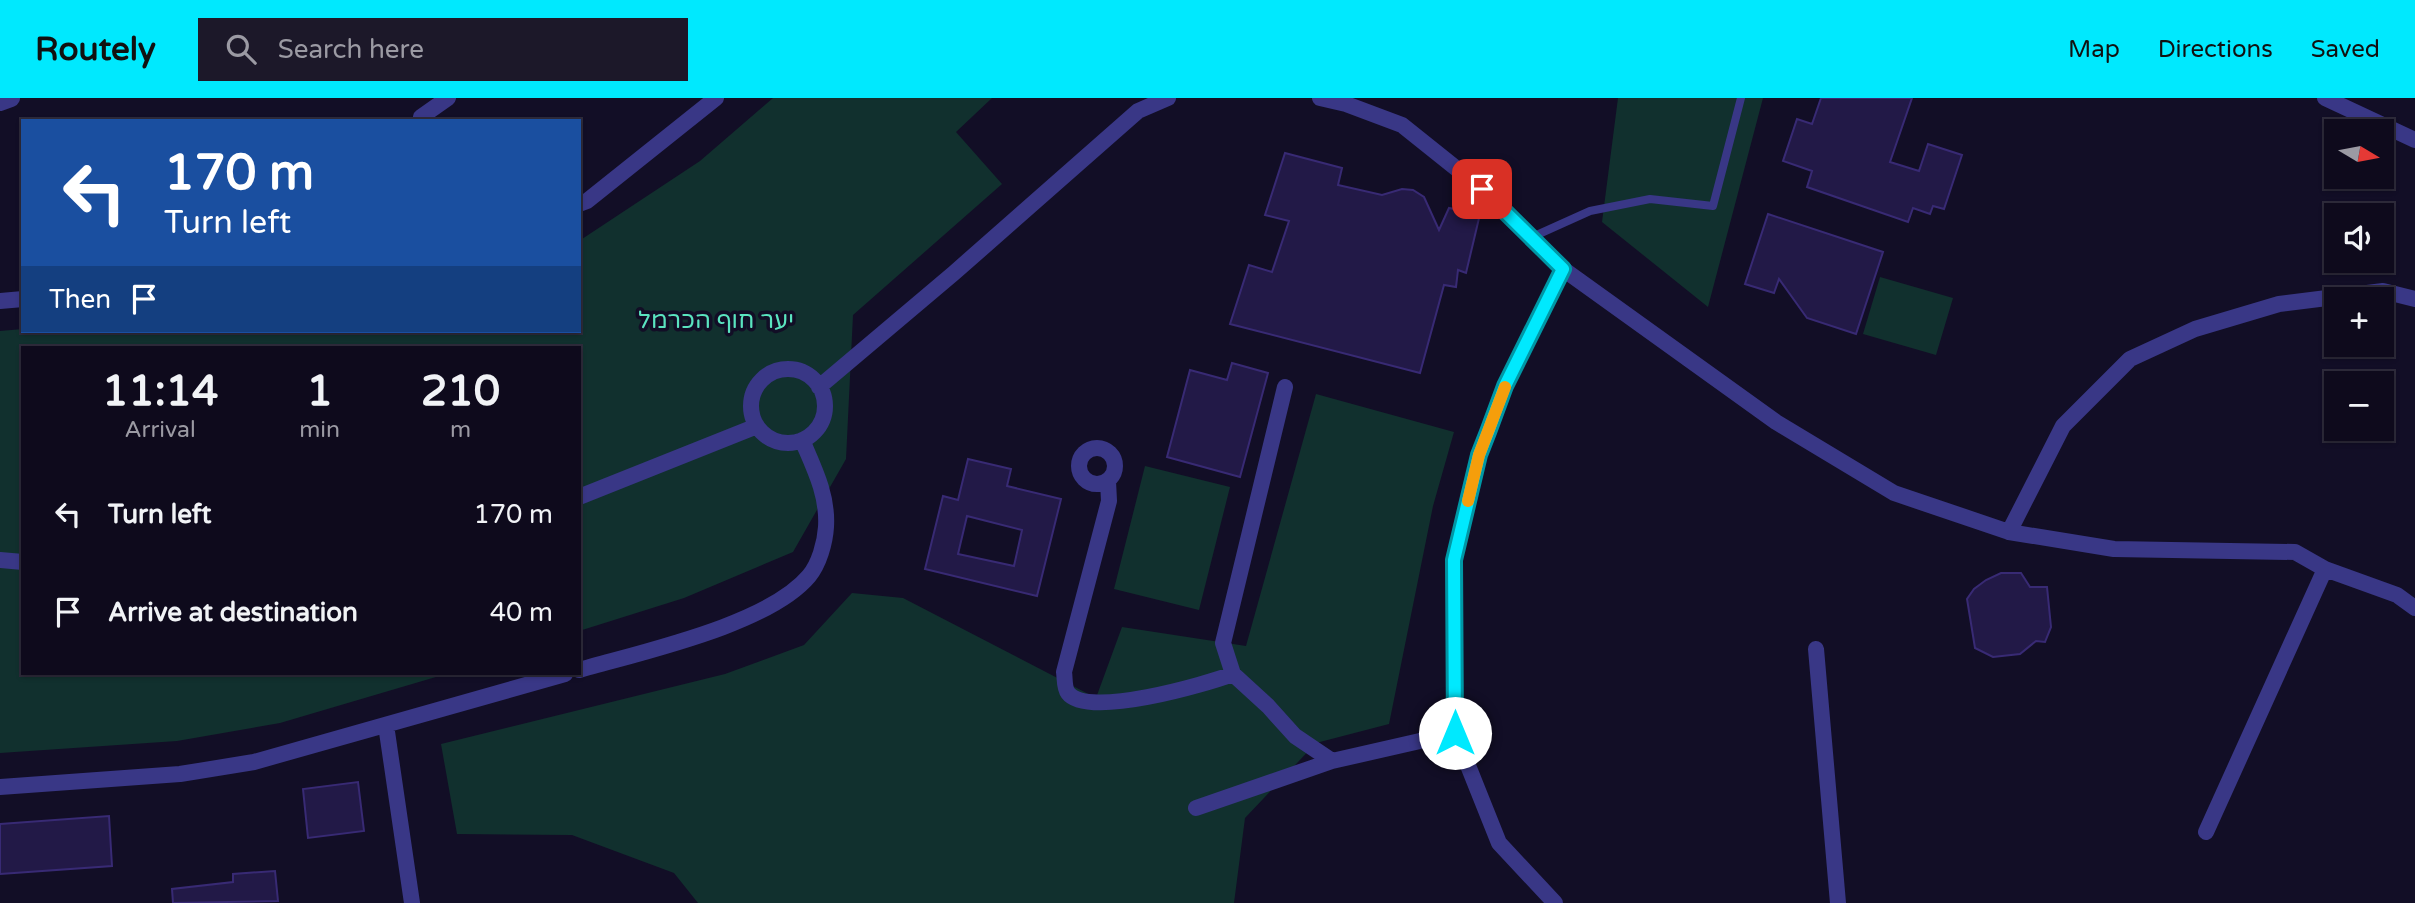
<!DOCTYPE html>
<meta charset="utf-8">
<style>
body{margin:0;font-family:"Varela Round",Heebo,sans-serif;background:#1c1829;color:#f1f3f6;height:100vh;display:flex;flex-direction:column;font-size:26px;white-space:nowrap}
*{box-sizing:border-box;margin:0}
p{font-size:23px;color:#9b9aa3}
.icon{flex:none;width:38px;height:38px;fill:none;stroke:currentColor;stroke-width:2;stroke-linecap:round;stroke-linejoin:round}
.map{position:relative;flex:1;overflow:hidden}
.side{position:absolute;left:21px;top:248px;width:560px;height:329px;display:flex;flex-direction:column;background:#0e0a1c;border-radius:0px;box-shadow:0 2px 5px #0004,0 0 0 2px #2e2b3b}
.side>*{flex:none}
.guide{position:absolute;left:21px;top:21px;width:560px;height:214px;border-radius:0px;box-shadow:0 2px 5px #0004,0 0 0 2px #2e2b3b;background:#1a4fa0;color:#fff;overflow:hidden}
.needle{width:46px;rotate:100deg}
.fabs{position:absolute;left:2324px;top:21px;display:grid;gap:14px}
.fabs a{display:grid;place-items:center;width:70px;height:70px;border-radius:0px;background:#0e0a1c;box-shadow:0 2px 5px #0004,0 0 0 2px #2e2b3b;font-size:35px}
.pin{position:absolute;display:grid;place-items:center;width:60px;height:60px;color:#fff;margin:-30px;border-radius:14px;box-shadow:0 4px 10px #0006}
.me{position:absolute;width:77px;margin:-38px;rotate:0deg;stroke-linejoin:round;filter:drop-shadow(0 0 5px #0008)}
.turn{display:flex;align-items:center;gap:24px;height:147px;padding:0 28px;font-size:32px}
.turn .icon{width:91px;height:91px;stroke-width:2.5}
.turn b{display:block;font-size:49px;line-height:60px}
.then{display:flex;align-items:center;height:66px;padding:0 28px;background:#0003;gap:14px;font-size:26px}
.eta{display:flex;justify-content:space-evenly;align-items:center;height:119px;text-align:center}
.eta b{font-size:42px;font-weight:700;line-height:49px}
ul{padding:0;list-style:none}
li{display:flex;align-items:center;gap:21px;height:98px;padding:0 28px}
li div{flex:1}
li b{display:block;font-size:26px}
li em{font-style:normal}
header{display:flex;align-items:center;gap:42px;box-sizing:border-box;height:98px;padding:0 35px;background:#00e9fe;color:#111}
header strong{font-size:33px}
nav{display:flex;gap:38px;margin-inline-start:auto;font-size:24px}
.search{width:490px;height:63px;background:#1c1829;display:flex;align-items:center;gap:18px;box-sizing:border-box;padding:0 24px;border-radius:0px;color:#9b9aa3;font-size:26px}
.map>svg:first-child{display:block}
.green{fill:#11302e}
.building{fill:#221947;stroke:#382a74;stroke-width:2;fill-rule:evenodd}
.lines{fill:none;stroke-linecap:round;stroke-linejoin:round}
.service{stroke:#393786;stroke-width:8}
.minor{stroke:#393786;stroke-width:16}
.tertiary{stroke:#393786;stroke-width:18}
.route-casing{stroke:#0097a5;stroke-width:18}
.route{stroke:#00e9fe;stroke-width:12}
.slow{stroke:#f59e0b;stroke-width:12}
.labels{text-anchor:middle;dominant-baseline:central;stroke-width:7;stroke-linejoin:round;paint-order:stroke}
.park-label{font-size:24px;fill:#5ae4bf;stroke:#120e26}
</style>
<header>
<strong>Routely</strong>
<div class="search"><svg class="icon" aria-label="search" viewBox="0 0 24 24"><circle cx="10" cy="10" r="6"/><path d="M15 15l6 6"/></svg>Search here</div>
<nav><a>Map</a><a>Directions</a><a>Saved</a></nav>
</header>
<div class="map">
<svg width="2415" height="805" viewBox="0 0 2415 805">
<rect width="100%" height="100%" fill="#120e26"/>
<path class="green" d="M773,0H992L956,34L1002,86L853,217L846,361L793,454L684,500L579,533V250H23V576H446L280,625L177,643L0,655V233L23,231V233H579V143L700,63Z
M1618,0H1763L1708,209L1602,124Z
M1880,179L1953,200L1936,257L1863,236Z
M1316,296L1454,334L1433,408L1389,626L1316,645L1245,720L1234,805H698L674,775L572,737L457,736L441,646L725,576L804,547L852,495L903,500L1096,600L1122,529L1246,548Z
M1145,368L1230,389L1199,512L1114,491Z"/>
<path class="building" d="M1821,0H1912L1890,64L1919,73L1928,46L1962,57L1944,111L1933,108L1930,116L1913,110L1908,124L1807,89L1812,73L1783,63L1797,21L1812,26Z
M1285,55L1342,70L1338,87L1382,97L1402,91L1413,92L1424,99L1439,132L1449,110L1480,116L1466,175L1458,172L1456,189L1444,187L1420,275L1230,226L1249,167L1272,174L1289,123L1265,117Z
M1768,116L1883,154L1856,236L1807,220L1779,181L1774,195L1745,186Z
M1232,265L1268,275L1240,379L1167,359L1190,272L1227,282Z
M968,361L1011,371L1007,388L1061,401L1037,498L925,471L943,398L958,402ZM967,418L1022,432L1014,468L958,456Z
M2001,475H2021L2030,489H2047L2051,529L2045,544L2036,543L2020,556L1993,559L1975,550L1967,501L1974,491L1986,482Z
M358,684L364,733L308,740L303,691Z
M109,718L112,768L0,776V726Z
M275,773L278,803L173,805L172,791L233,784V776Z"/>
<g class="lines">
<path class="service" d="M1530,140L1590,113L1650,101L1713,108L1741,0"/>
<path class="minor" d="M1320,0L1346,6L1402,27L1482,91L1563,171L1776,324L1894,395L2009,434L2114,451L2295,454L2325,471L2397,497L2415,510
M2325,0L2415,42
M421,19L448,0
M579,106L587,103L716,0
M0,203L23,201
M751 308a37 37 0 1 1 74 0a37 37 0 1 1-74 0Z
M819,289L954,175L1138,13L1168,0
M1285,289L1223,545L1233,576L1268,608L1295,638L1332,663
M1079 368a18 18 0 1 1 36 0a18 18 0 1 1-36 0Z
M1108,383L1109,403L1064,574C1065,580 1064,590 1068,595C1087,621 1206,586 1233,576
M579,399L757,328
M2009,434L2063,328L2130,261L2195,231L2279,206L2383,193L2415,201
M0,462L23,464
M1816,551L1838,805
M579,572C641,554 768,527 809,478C819,466 825,445 826,429C828,397 814,370 802,342
M386,627L412,805
M0,689L180,676L254,664L565,576
M1196,710L1332,663L1455,635
M2206,734L2325,471
M1555,805L1499,745L1455,635L1454,462L1479,357L1505,288L1563,171"/>
<path class="tertiary" d="M0,4L11,0"/>
</g>
<g class="lines">
<g class="route-casing">
<path id="route" d="M1455,635L1454,462L1479,357L1488,334L1505,288L1563,171L1482,91"/>
</g>
<use href="#route" class="route"/>
<path class="slow" d="M1468,403L1479,357L1505,289"/>
</g>
<g class="labels">
<g class="park-label">
<text x="716" y="222">יער חוף הכרמל</text>
</g>
</g>
</svg>
<div class="fabs">
<a><svg class="needle" viewBox="-14 -14 28 28"><path d="M0-13l5 13h-10z" fill="#e53935"/><path d="M0 13l5-13h-10z" fill="#9b9aa3"/></svg></a>
<a><svg class="icon" aria-label="sound" viewBox="0 0 24 24"><path d="M4 9h4l5-4v14l-5-4H4zM17 9q2 3 0 6"/></svg></a>
<a>+</a>
<a>−</a>
</div>
<div class="pin" style="left:1482px;top:91px;background:#d93025"><svg class="icon" aria-label="arrive" viewBox="0 0 24 24"><path d="M6 21V4h12l-3 4 3 4H6"/></svg></div>
<svg class="me" style="left:1455px;top:635px" viewBox="-20 -20 40 40"><circle r="19" fill="#fff"/><path d="M0-13L10 11 0 6-10 11z" fill="#00e9fe"/></svg>
<div class="guide">
<div class="turn"><svg class="icon" aria-label="left" viewBox="0 0 24 24"><path d="M17 20v-9H6M10 6l-5 5 5 5"/></svg><div><b>170 m</b>Turn left</div></div>
<div class="then">Then<svg class="icon" aria-label="arrive" viewBox="0 0 24 24"><path d="M6 21V4h12l-3 4 3 4H6"/></svg></div>
</div>
<section class="side">
<div class="eta">
<div><b>11:14</b><p>Arrival</p></div>
<div><b>1</b><p>min</p></div>
<div><b>210</b><p>m</p></div>
</div>
<ul>
<li><svg class="icon" aria-label="left" viewBox="0 0 24 24"><path d="M17 20v-9H6M10 6l-5 5 5 5"/></svg><div><b>Turn left</b></div><em>170 m</em></li>
<li><svg class="icon" aria-label="arrive" viewBox="0 0 24 24"><path d="M6 21V4h12l-3 4 3 4H6"/></svg><div><b>Arrive at destination</b></div><em>40 m</em></li>
</ul>
</section>
</div>
